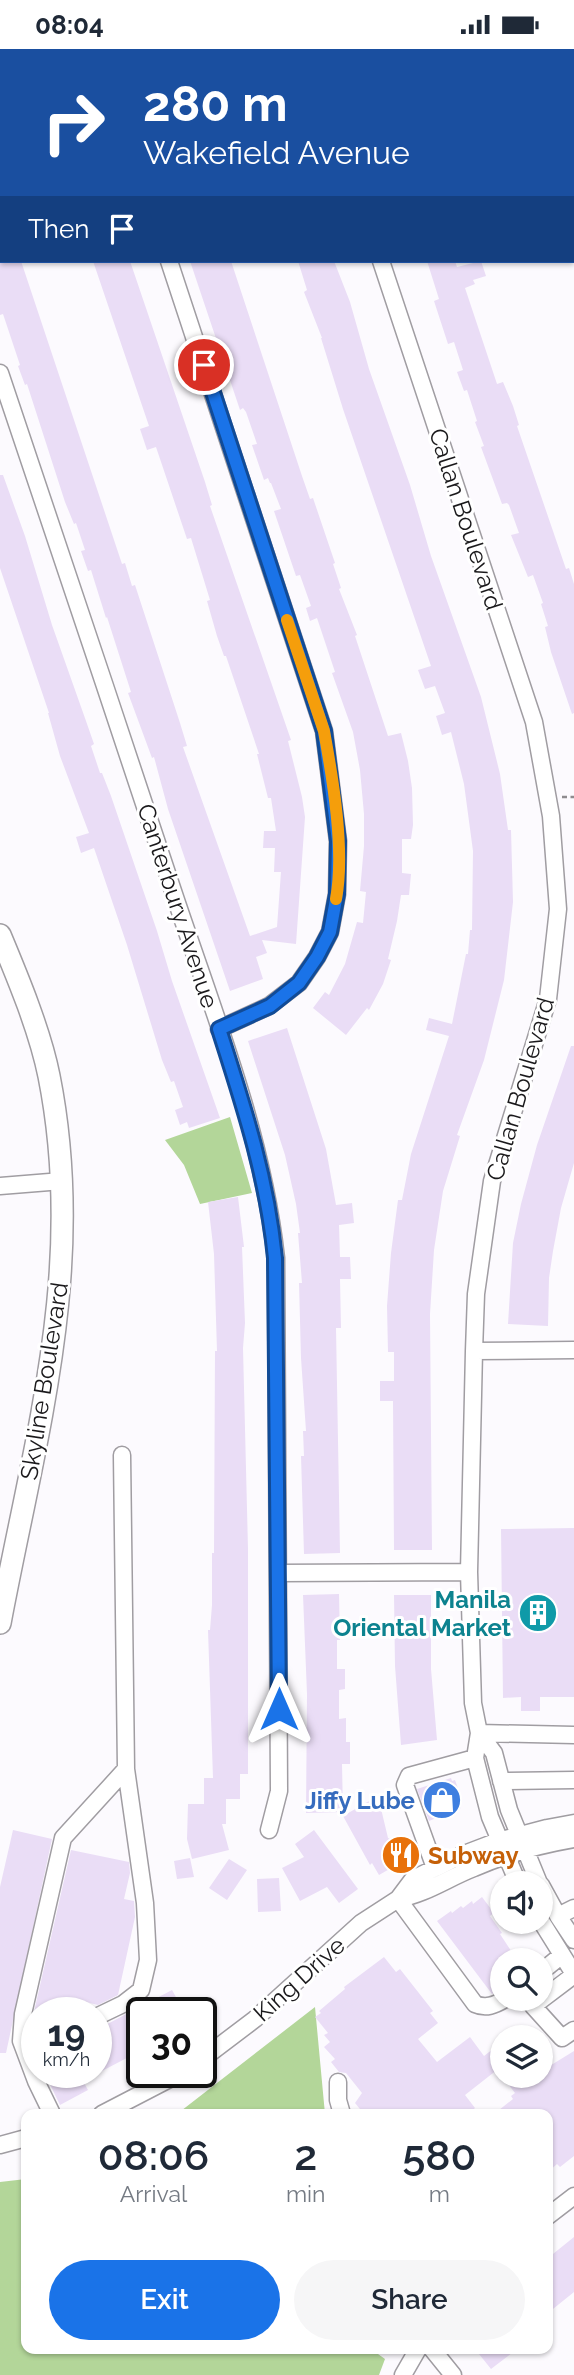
<!DOCTYPE html>
<style>
body{margin:0;font-family:Raleway,sans-serif;background:#f6f6f7;color:#1f2937;height:100vh;display:flex;flex-direction:column;font-size:26px;white-space:nowrap}
*{box-sizing:border-box;margin:0}
p{font-size:23px;color:#747a83}
.icon{flex:none;width:38px;height:38px;fill:none;stroke:currentColor;stroke-width:2;stroke-linecap:round;stroke-linejoin:round}
.map{position:relative;flex:1;overflow:hidden}
.panel{position:absolute;left:21px;top:2060px;width:532px;height:245px;display:flex;flex-direction:column;background:#fff;border-radius:14px;box-shadow:0 2px 5px #0004}
.panel>*{flex:none}
.guide{position:absolute;left:0px;top:0px;width:574px;height:214px;box-shadow:0 2px 5px #0004;background:#1a4fa0;color:#fff;overflow:hidden}
.buttons{position:absolute;left:490px;top:1822px;display:grid;gap:14px}
.buttons a{display:grid;place-items:center;width:63px;height:63px;border-radius:50%;background:#fff;box-shadow:0 2px 5px #0004;font-size:35px}
.speed{position:absolute;left:21px;top:1948px;display:flex;gap:14px;font-size:35px;font-weight:700;text-align:center}
.speed>*{display:grid;place-content:center;width:91px;height:91px;border-radius:50%;background:#fff;box-shadow:0 2px 5px #0004;line-height:1}
.speed small{font-size:18px;font-weight:400}
.speed .limit{border:4px solid #111;border-radius:10px;background:#fff;color:#111}
.pin{position:absolute;display:grid;place-items:center;width:60px;height:60px;color:#fff;margin:-30px;border:4px solid #fff;border-radius:50%;box-shadow:0 2px 7px #0007}
.me{position:absolute;width:77px;margin:-38px;rotate:0deg;stroke-linejoin:round;filter:drop-shadow(0 0 5px #0008)}
.turn{display:flex;align-items:center;gap:24px;height:147px;padding:0 28px;font-size:32px}
.turn .icon{width:91px;height:91px;stroke-width:2.5}
.turn b{display:block;font-size:49px;line-height:60px}
.then{display:flex;align-items:center;height:66px;padding:0 28px;background:#0003;gap:14px;font-size:26px}
.eta{display:flex;justify-content:space-evenly;align-items:center;height:119px;text-align:center}
.eta b{font-size:42px;font-weight:600;line-height:49px}
.cta{display:flex;gap:14px;margin-top:auto;padding:14px 28px}
.cta a{flex:1;height:80px;border-radius:42px;background:#1a73e8;color:#fff;font-size:28px;font-weight:600;line-height:80px;text-align:center}
.cta a+a{background:#f6f6f7;color:#1f2937}
.status{display:flex;justify-content:space-between;align-items:center;height:49px;padding:0 35px;background:#fff;direction:ltr}
.status svg{height:19px;fill:currentColor}
.map>svg:first-child{display:block}
.green{fill:#b3d699}
.building{fill:#eaddf6}
.lines{fill:none;stroke-linecap:round;stroke-linejoin:round}
.minor-casing{stroke:#a09da2;stroke-width:19}
.major-casing{stroke:#a09da2;stroke-width:24}
.path{stroke:#8e8c8f;stroke-width:2.5;stroke-dasharray:5 3.5;stroke-linecap:butt}
.minor{stroke:#fff;stroke-width:16}
.major{stroke:#fff;stroke-width:21}
.route-casing{stroke:#114b97;stroke-width:18}
.route{stroke:#1a73e8;stroke-width:12}
.slow{stroke:#f59e0b;stroke-width:12}
.labels{text-anchor:middle;dominant-baseline:central;stroke-width:6;stroke-linejoin:round;paint-order:stroke}
.street-label{font-size:24px;fill:#1a191b;stroke:#fff}
.culture-label{font-size:24px;font-weight:bold;fill:#0d838f;stroke:#fff;text-anchor:end}
.shop-label{font-size:24px;font-weight:bold;fill:#366cbe;stroke:#fff;text-anchor:end}
.food-label{font-size:24px;font-weight:bold;fill:#c56008;stroke:#fff;text-anchor:start}
</style>
<div class="status"><b>08:04</b><svg viewBox="0 0 49 12"><path d="M0 12V9h3v3zM5 12V6h3v6zM10 12V3h3v9zM15 12V0h3v12zM26 1h20v11H26zM47 4h2v5h-2z"/></svg></div>
<div class="map">
<svg width="574" height="2326" viewBox="0 0 574 2326">
<rect width="100%" height="100%" fill="#fcfafe"/>
<path class="green" d="M230,1068L252,1144L200,1155L184,1116L165,1091Z
M315,1958L325,2065H177Z
M26,2130V2300H371L385,2310L379,2326H0V2133Z"/>
<path class="building" d="M0,212H21L122,515L125,514L132,537L135,536L180,674L187,697L183,698L250,887L277,878L281,823H274L275,799H263L264,782H276L271,749H268L257,705H259L226,607H224L217,587L207,552L210,551L191,489L187,490L156,398L147,401L140,380L149,377L93,212H130L205,433L212,456L210,457L291,691L288,692L302,748L305,768L296,895L262,891L267,904L256,908L263,930L230,942L168,760L154,708L152,709L128,644L131,643L107,568L106,569L91,521L88,522L81,502L85,501L76,474L74,475L65,453L27,335L25,336L18,317L20,316L3,265L0,266Z
M190,212H231L302,427L310,450L313,449L335,514L333,515L341,539L339,540L357,586L355,587L388,687L401,684L408,712L412,739L413,776L411,790H402V824L411,825L409,846H401L397,872L388,910L391,911L383,935L369,961L367,959L346,986L313,959L325,943L329,946L345,915L357,873L363,874L366,843L360,842L364,797V765L360,721L353,683L332,624L335,623L317,569L310,572L306,559L311,557L300,526L296,527L274,462L281,460L271,434H270L268,429L264,431L252,396L257,395L246,363L243,359L240,361Z
M298,212H334L350,253L369,320L410,436L431,507L481,648L500,725L508,781H511L513,853L504,931L484,1011L457,1086L460,1087L443,1142L434,1201L430,1265L432,1501H394L393,1352H380V1332H394V1303H388L387,1257L391,1204L398,1151H402L411,1105L449,987L426,981L429,969L452,975L466,905H468L470,881H472L473,802L464,735L451,683L442,686L436,667L445,664L435,637L425,640L418,621L431,617L343,360L321,289H322L304,243L307,241Z
M427,212H455L457,218L481,212L486,227L473,231L475,235L465,239L497,335L503,333L513,357L519,376L517,377L566,520L569,519L574,535V664L572,665L551,603L545,578L548,577L541,555L543,554L533,526L528,528L511,486L519,484L509,456L507,454L502,455L481,398L484,397L475,373L477,372L467,341L464,342L457,323L463,321L454,293L448,295L434,252L439,250Z
M0,426H3L25,487L52,576L86,672L94,695L91,697L100,724H102L111,747L157,882L172,932L220,1069L189,1079L187,1073L180,1076L175,1061L183,1058L174,1032L171,1033L162,1011L127,896L94,799L81,804L76,788L89,784L60,707L48,664H49L0,519Z
M287,979L326,1100L336,1156L352,1154L354,1174L339,1176L340,1208H350L351,1230H340L341,1279H336L340,1504L304,1505L301,1407H304L303,1382H306L301,1309L299,1234H302L298,1184H300L296,1155L285,1106L248,992Z
M571,997H574V1114L561,1159L553,1202L549,1229L548,1277L508,1275L513,1194L521,1155L537,1096Z
M238,1148L244,1198H242L245,1274L243,1299L248,1500V1725H240V1750H226V1775H222L229,1801L192,1810L187,1790L188,1755H204V1729H213L208,1581H210L212,1556V1504H214L215,1302H217L214,1205L208,1153Z
M574,1479V1648H540V1662H521V1648L503,1649L501,1480Z
M339,1545L340,1591H337V1620H345V1640L339,1641V1670L346,1669V1693H350V1715H342L343,1763L306,1764L307,1645L303,1546Z
M394,1546H431V1620L437,1691L401,1696L395,1617Z
M451,1729L452,1732L455,1731L462,1751L459,1752L461,1759L429,1772L417,1740Z
M378,1747L388,1789L400,1794L407,1810L379,1826L372,1814L370,1816L343,1767Z
M13,1781L52,1790L6,2004H0V1838Z
M314,1781L358,1840L339,1854L327,1838L300,1852L282,1819L304,1808L295,1795Z
M71,1801L129,1813L130,1824L124,1850L134,1852L135,1868L118,1946L98,1956L74,1950L71,1964H37V1971H33V1967Z
M190,1809L194,1828L177,1830L174,1812Z
M229,1810L247,1821L227,1851L209,1839Z
M279,1829L281,1862L258,1863L257,1830Z
M482,1848L494,1864L490,1867L502,1884L500,1885L517,1911H502V1937L492,1945L437,1872L451,1862L452,1864L461,1857L463,1859L472,1852L473,1855Z
M384,1908L396,1923L400,1920L433,1962L430,1964L438,1974L418,1990L437,2013L470,1988L484,2007L502,1993V2017L465,2046L475,2059L468,2065H364L355,2054L362,2044L346,2024L339,2023L331,2013L335,2010L324,1998L330,1993L324,1986L328,1984L315,1968L321,1964L319,1962L345,1940L344,1938Z
M172,1941L185,1964H142V2001L83,2032L88,2041L60,2056L44,2023H96V1981Z
M574,2002V2107L560,2118L557,2115L548,2123V2065H494L513,2050L511,2047L515,2044L501,2026H541V2008L548,2018Z
M574,2188V2243L548,2264V2209Z
M475,2300H517L491,2320Z"/>
<g class="lines">
<g class="minor-casing">
<path id="minor" d="M99,0L100,2
M311,0V2
M541,0L542,2
M572,58L574,62
M169,212L324,682L338,792L337,845L330,883L317,908L299,934L269,957L219,980
M381,212L534,673L551,767L558,860L548,950L492,1132L476,1245L474,1302L469,1523L473,1654L479,1684L475,1709L490,1768L518,1834
M0,324C58,497 116,669 173,842C213,962 262,1083 276,1209L279,1742L269,1781
M0,1137L62,1132
M474,1302L574,1301
M278,1524L469,1523
M479,1684L494,1704L509,1761L539,1834
M479,1684L574,1686
M501,1732L574,1731
M435,1819L405,1736L409,1727L475,1709
M541,1836L558,1867L574,1891
M398,1850C426,1845 448,1829 474,1819C506,1805 539,1796 574,1790
M398,1850L475,1955C486,1960 495,1956 505,1950
M558,1867L574,1859
M541,1872L574,1925
M541,1923L562,1906
M574,1926L533,1957L562,1989L574,1981
M96,1968L123,1955L141,1941L148,1911L145,1854L126,1720
M201,2011L255,1970L361,1874L398,1850L413,1830L464,1805L498,1792L547,1779L574,1774
M338,2033V2051L342,2065
M52,2065L36,2032L21,1992L23,1965L63,1789L126,1720L122,1406
M102,2065L183,2023
M0,2096L26,2089
M548,2167L574,2147
M432,2300L453,2326
M403,2326L418,2300"/>
</g>
<g class="major-casing">
<path id="major" d="M0,886C18,929 40,982 49,1027C87,1218 35,1388 0,1574"/>
</g>
<path class="path" d="M562,748H574"/>
<use href="#minor" class="minor"/>
<use href="#major" class="major"/>
</g>
<g class="lines">
<g class="route-casing">
<path id="route" d="M204,316L324,682L338,792L337,845L330,883L317,908L299,934L270,957L219,980C244,1058 267,1128 275,1209L279,1660"/>
</g>
<use href="#route" class="route"/>
<path class="slow" d="M287,571L324,682C333,731 345,802 336,850"/>
</g>
<defs>
<g id="building-disc" transform="scale(2.0125)"><circle r="9.5" fill="#0f9aa8" stroke="#fff"/><path d="M-4-6H4V6H1V3H-1V6H-4ZM-2.5-4.3h1.7v1.8h-1.7ZM.8-4.3h1.7v1.8H.8ZM-2.5-1h1.7V.8h-1.7ZM.8-1h1.7V.8H.8Z" fill="#fff"/></g>
<g id="shop-disc" transform="scale(2.0125)"><circle r="9.5" fill="#3f7fe0" stroke="#fff"/><path d="M-5-2.5h2.3a2.7 3.5 0 0 1 5.4 0H5L5.5 6h-11ZM-1.5-2.5h3a1.5 2.3 0 0 0-3 0Z" fill="#fff"/></g>
<g id="restaurant-disc" transform="scale(2.0125)"><circle r="9.5" fill="#e8710a" stroke="#fff"/><path d="M-5-6h1v4h1v-4h1v4h1v-4h1v5L-1.5 .5V6h-2V.5L-5-1ZM5-6V6H3V1.5H1.5Q1.5-4 5-6Z" fill="#fff"/></g>
</defs>
<g fill-rule="evenodd">
<use href="#building-disc" x="538" y="1564"/>
<use href="#shop-disc" x="442" y="1751"/>
<use href="#restaurant-disc" x="401" y="1806"/>
</g>
<g class="labels">
<g class="street-label">
<text transform="translate(466 470) rotate(72)">Callan Boulevard</text>
<text transform="translate(178 857) rotate(72)">Canterbury Avenue</text>
<text transform="translate(520 1040) rotate(-74)">Callan Boulevard</text>
<text transform="translate(44 1332) rotate(-81)">Skyline Boulevard</text>
<text transform="translate(299 1930) rotate(-42)">King Drive</text>
</g>
<g class="culture-label">
<text x="511" y="1550">Manila<tspan x="511" dy="28">Oriental Market</tspan></text>
</g>
<g class="shop-label">
<text x="415" y="1751">Jiffy Lube</text>
</g>
<g class="food-label">
<text x="428" y="1806">Subway</text>
</g>
</g>
</svg>
<div class="buttons">
<a><svg class="icon" aria-label="sound" viewBox="0 0 24 24"><path d="M4 9h4l5-4v14l-5-4H4zM17 9q2 3 0 6"/></svg></a>
<a><svg class="icon" aria-label="search" viewBox="0 0 24 24"><circle cx="10" cy="10" r="6"/><path d="M15 15l6 6"/></svg></a>
<a><svg class="icon" aria-label="layers" viewBox="0 0 24 24"><path d="M12 4l9 5-9 5-9-5zM3 14l9 5 9-5"/></svg></a>
</div>
<div class="speed"><div>19<small>km/h</small></div><div class="limit">30</div></div>
<div class="pin" style="left:204px;top:316px;background:#d93025"><svg class="icon" aria-label="arrive" viewBox="0 0 24 24"><path d="M6 21V4h12l-3 4 3 4H6"/></svg></div>
<svg class="me" style="left:279px;top:1660px" viewBox="-20 -20 40 40"><path d="M0-17L14 15 0 8-14 15z" fill="#1a73e8" stroke="#fff" stroke-width="4"/></svg>
<div class="guide">
<div class="turn"><svg class="icon" aria-label="right" viewBox="0 0 24 24"><path d="M7 20v-9h11M14 6l5 5-5 5"/></svg><div><b>280 m</b>Wakefield Avenue</div></div>
<div class="then">Then<svg class="icon" aria-label="arrive" viewBox="0 0 24 24"><path d="M6 21V4h12l-3 4 3 4H6"/></svg></div>
</div>
<section class="panel">
<div class="eta">
<div><b>08:06</b><p>Arrival</p></div>
<div><b>2</b><p>min</p></div>
<div><b>580</b><p>m</p></div>
</div>
<div class="cta"><a>Exit</a><a>Share</a></div>
</section>
</div>
